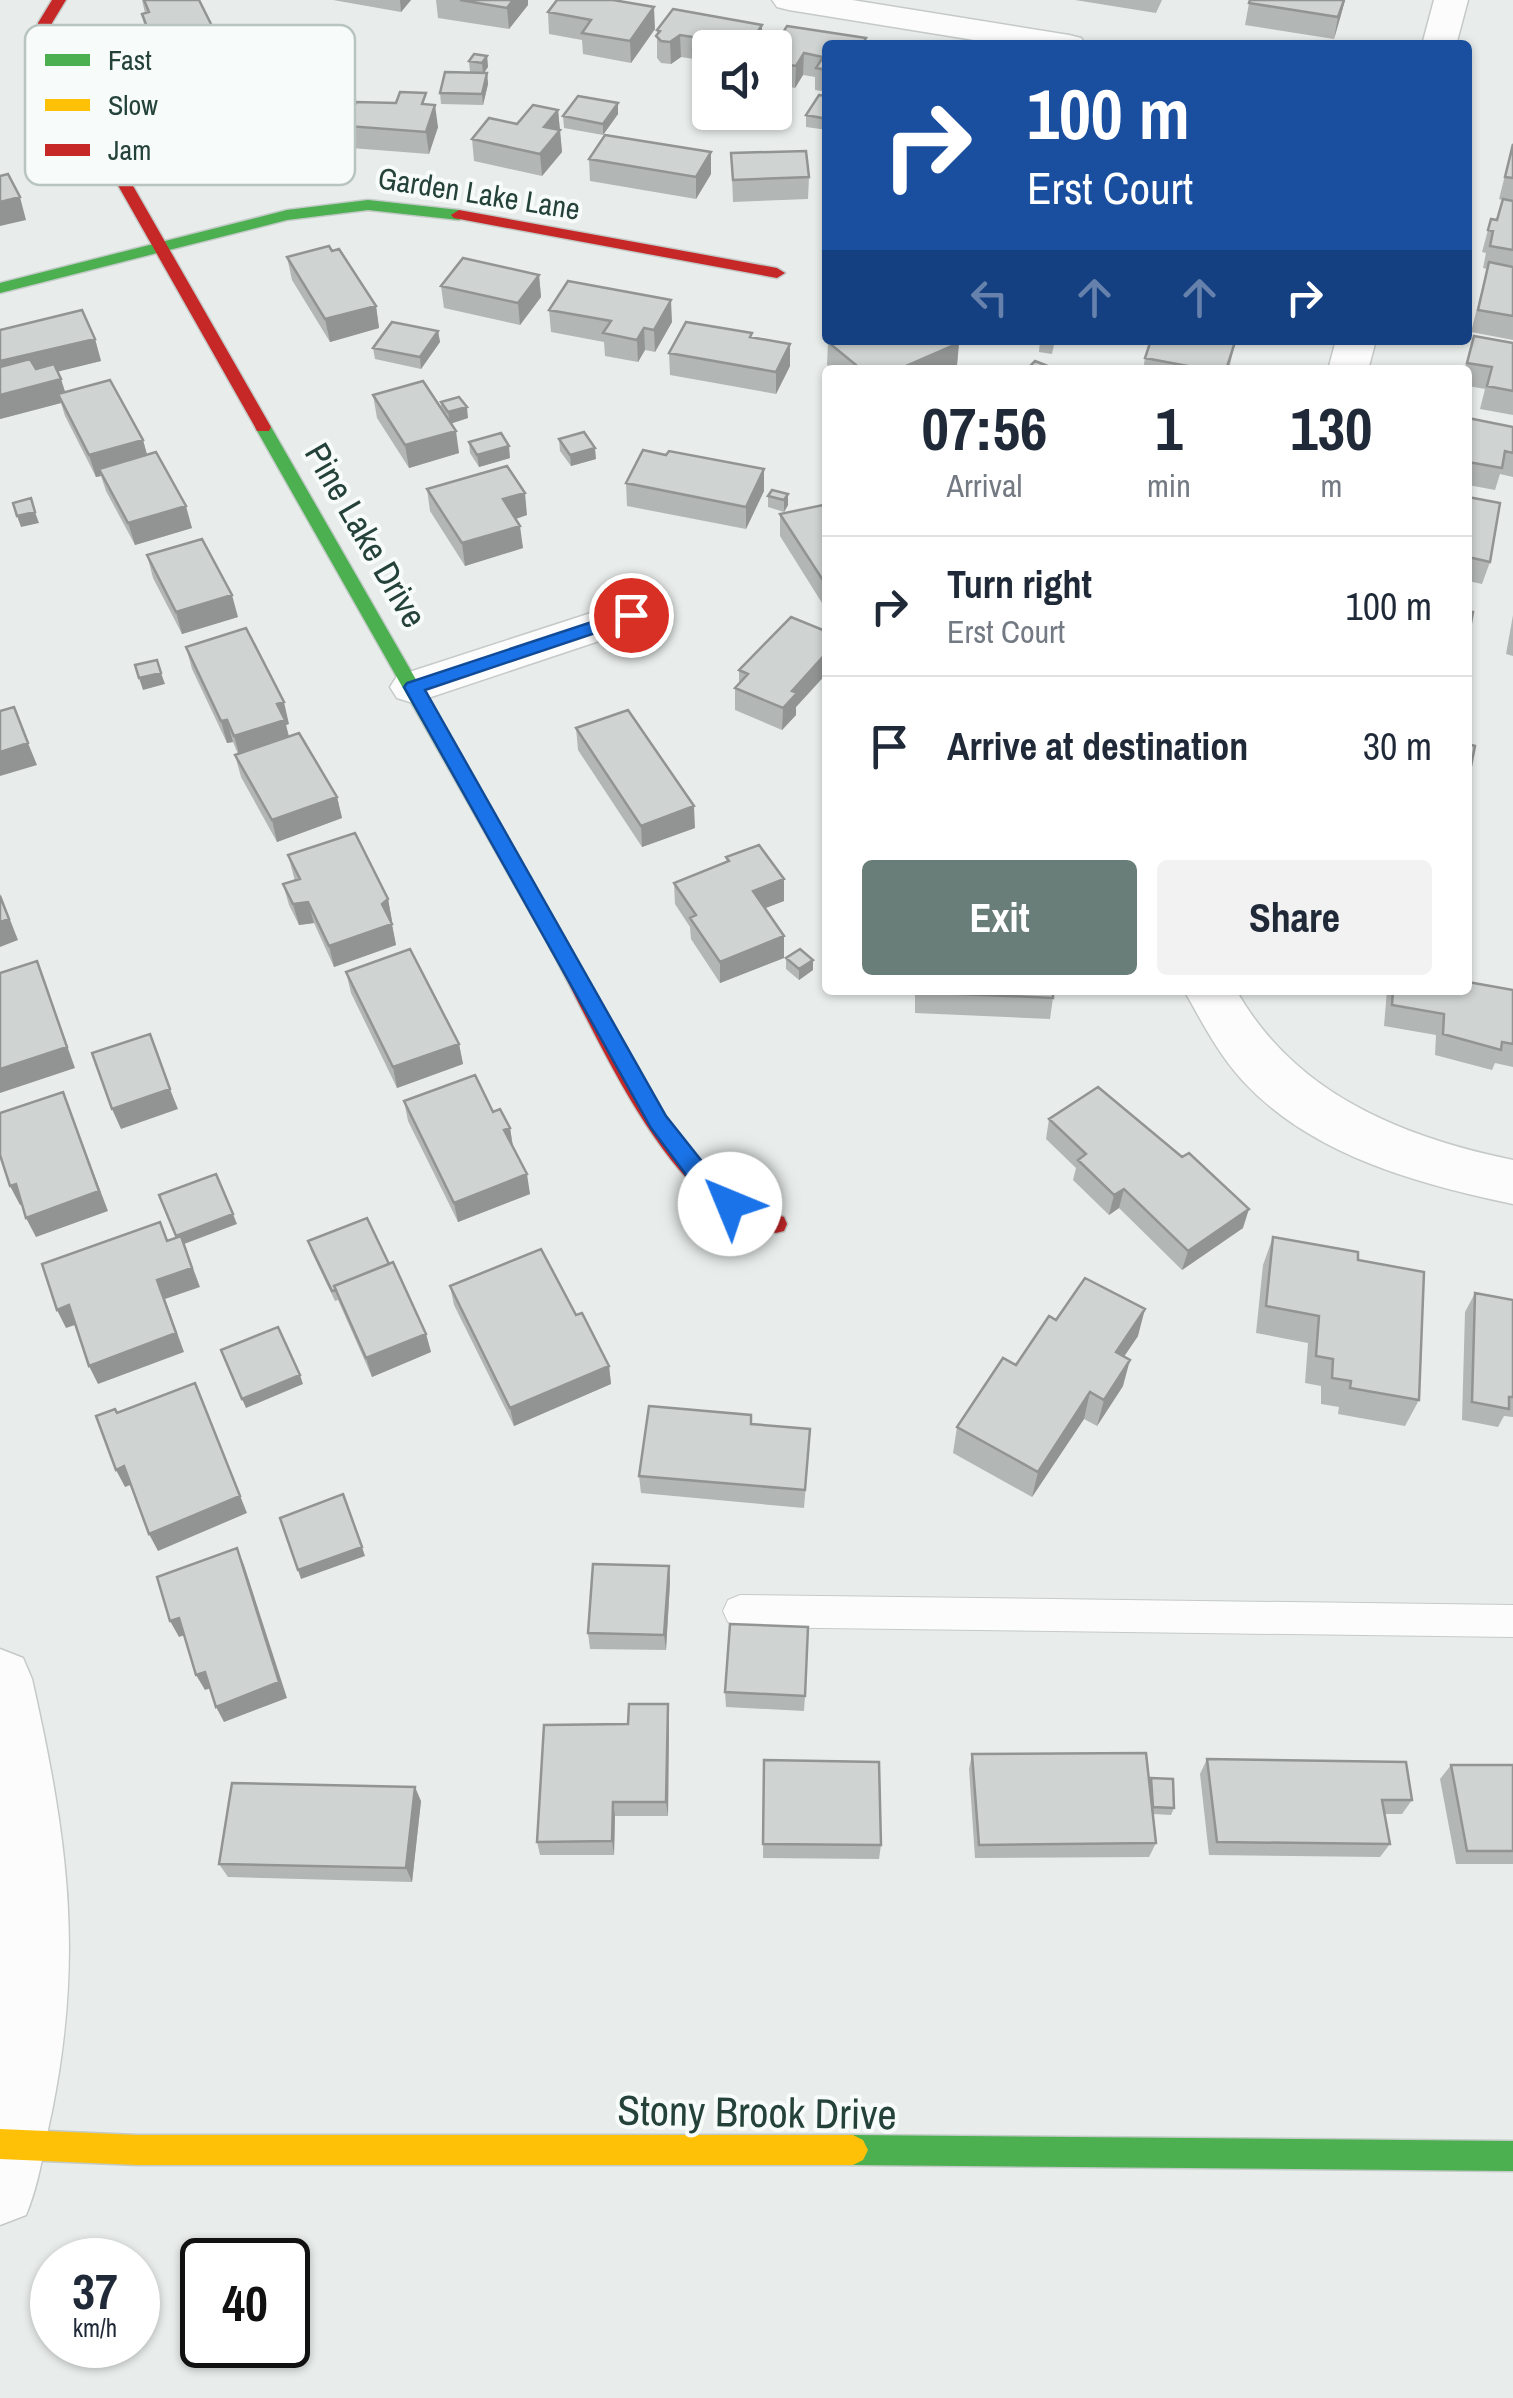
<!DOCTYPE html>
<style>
body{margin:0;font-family:"Archivo Narrow",sans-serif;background:#f2f2f3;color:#1f2937;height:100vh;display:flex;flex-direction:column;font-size:38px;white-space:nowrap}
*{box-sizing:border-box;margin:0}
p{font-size:32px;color:#747a83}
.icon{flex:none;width:55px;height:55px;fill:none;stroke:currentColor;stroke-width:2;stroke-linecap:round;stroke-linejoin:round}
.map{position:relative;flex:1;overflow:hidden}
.panel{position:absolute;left:822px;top:365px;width:650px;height:630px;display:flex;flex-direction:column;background:#fff;border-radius:10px;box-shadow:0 2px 8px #0004}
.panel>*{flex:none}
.guide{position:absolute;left:822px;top:40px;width:650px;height:305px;border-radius:10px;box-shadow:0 2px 8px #0004;background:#1a4fa0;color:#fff;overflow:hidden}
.buttons{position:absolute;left:692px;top:30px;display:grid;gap:20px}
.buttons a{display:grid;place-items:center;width:100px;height:100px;border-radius:10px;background:#fff;box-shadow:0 2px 8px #0004;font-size:50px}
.speed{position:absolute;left:30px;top:2238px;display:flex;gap:20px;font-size:50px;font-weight:700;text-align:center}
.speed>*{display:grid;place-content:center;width:130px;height:130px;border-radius:50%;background:#fff;box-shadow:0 2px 8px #0004;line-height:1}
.speed small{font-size:25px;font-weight:400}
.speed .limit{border:5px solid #111;border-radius:15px;background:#fff;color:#111}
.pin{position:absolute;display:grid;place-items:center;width:85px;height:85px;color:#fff;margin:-42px;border:5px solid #fff;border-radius:50%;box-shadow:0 2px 10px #0007}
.me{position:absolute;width:110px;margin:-55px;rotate:315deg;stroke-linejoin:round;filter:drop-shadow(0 0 8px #0008)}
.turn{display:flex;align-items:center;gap:35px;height:210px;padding:0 40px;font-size:45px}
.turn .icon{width:130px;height:130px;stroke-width:2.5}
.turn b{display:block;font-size:70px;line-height:85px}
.lanes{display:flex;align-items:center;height:95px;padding:0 40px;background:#0003;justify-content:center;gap:50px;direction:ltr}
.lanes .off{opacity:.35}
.eta{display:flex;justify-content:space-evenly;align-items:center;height:170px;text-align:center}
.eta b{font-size:60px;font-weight:700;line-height:70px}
.action{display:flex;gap:20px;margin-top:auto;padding:20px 40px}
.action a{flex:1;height:115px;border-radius:10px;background:#697e78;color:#fff;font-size:40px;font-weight:700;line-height:115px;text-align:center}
.action a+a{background:#f2f2f3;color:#1f2937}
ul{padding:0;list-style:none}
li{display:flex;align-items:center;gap:30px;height:140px;padding:0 40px;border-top:2px solid #e0e1e3}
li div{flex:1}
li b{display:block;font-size:38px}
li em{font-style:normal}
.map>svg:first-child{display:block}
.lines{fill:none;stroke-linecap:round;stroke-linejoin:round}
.lane-casing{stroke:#c5cac8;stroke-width:2}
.street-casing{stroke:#c5cac8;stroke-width:3}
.fast-casing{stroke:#c3cbc8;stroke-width:3}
.slow-casing{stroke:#c3cbc8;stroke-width:3}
.jam-casing{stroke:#c3cbc8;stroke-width:3}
.lane{fill:#fcfcfc;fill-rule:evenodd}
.street{fill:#fcfcfc;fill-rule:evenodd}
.fast{fill:#4caf50;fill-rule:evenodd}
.slow{fill:#ffc107;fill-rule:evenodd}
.jam{fill:#c62828;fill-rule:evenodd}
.wall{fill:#b2b6b5}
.shaded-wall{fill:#919493}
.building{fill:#cfd4d2;stroke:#919493;stroke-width:2.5}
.route{fill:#1a73e8;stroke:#114b97;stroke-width:2.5}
.labels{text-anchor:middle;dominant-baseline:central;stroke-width:8;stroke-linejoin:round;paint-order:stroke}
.far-street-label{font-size:30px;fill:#24423a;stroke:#f7fbf9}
.street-label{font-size:35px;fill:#24423a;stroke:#f7fbf9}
.near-street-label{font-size:42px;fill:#24423a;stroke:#f7fbf9}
.key{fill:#f7fbf9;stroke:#b8c4c0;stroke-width:2.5}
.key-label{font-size:28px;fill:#24423a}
</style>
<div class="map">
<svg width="1513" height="2398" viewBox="0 0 1513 2398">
<rect width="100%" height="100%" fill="#e8edeb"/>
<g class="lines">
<g class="lane-casing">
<path id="lane" d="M740,1595L1513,1605V1637L740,1627L728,1622L723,1611L728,1600Z"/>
</g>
<g class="street-casing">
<path id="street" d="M772,0H852L1069,35L1081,38L1086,45H1005L789,10L777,7Z
M1434,0H1468L1456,45H1422Z
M1336,340H1376L1368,370H1328Z
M631,600L647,605L653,615L647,625L413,703L397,698L390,687L397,676Z
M1184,990H1236C1295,1094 1401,1137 1513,1160V1204C1418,1184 1311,1155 1243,1081C1218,1054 1202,1022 1184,990Z
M0,1649L23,1658L32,1679C67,1835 84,1952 52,2111C44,2146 40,2181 26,2215L0,2225Z"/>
</g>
<g class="fast-casing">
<path id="fast" d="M368,200L459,210L467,215L459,220L368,210L287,220L0,293V283L287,210Z
M263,422L271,427L566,941L569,946L566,951H552L255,427Z
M853,2135L1513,2141V2171L853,2165L843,2160L838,2150L843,2140Z"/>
</g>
<g class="slow-casing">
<path id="slow" d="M0,2129L137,2135H853L863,2140L868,2150L863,2160L853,2165H137L0,2159Z"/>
</g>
<g class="jam-casing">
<path id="jam" d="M52,0H66L52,23L53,46L271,427L269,431H257L255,427L39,46L38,23Z
M459,210L777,268L785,273L777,278L454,218L451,215Z
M559,938L566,941C612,1022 659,1138 735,1195C749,1206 768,1211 784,1217L787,1224L784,1231L776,1233C758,1227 735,1221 720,1209C646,1154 593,1027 549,946Z"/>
</g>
<use href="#lane" class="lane"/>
<use href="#street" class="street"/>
<use href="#fast" class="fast"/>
<use href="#slow" class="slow"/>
<use href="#jam" class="jam"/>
</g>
<path class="wall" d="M142,0H199L217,47L208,49L240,108L190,121L158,76L153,54H154L146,35L142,14L145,13Z
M333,0H411L401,12Z
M436,0H528V5L509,29L438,18Z
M1075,0H1162L1156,13Z
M1345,0L1334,39L1245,25L1249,3Z
M548,12L655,29L631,63L583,54L582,40L549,34Z
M657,30L762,47L710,48V74L694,71V59L681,57L671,64L661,63L657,58Z
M866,38V45H828V92L815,90V77L803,75L795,88L775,85V48Z
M487,56L488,67L484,73H487L488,84L483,105L441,104L440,93L470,72L469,61Z
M828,96V130L806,127V115Z
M288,98L290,110L314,108L318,130L319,154L298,156V159L253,165L252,162L223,163L218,141L256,112Z
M618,103V114L603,135L564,128L563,116Z
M428,104L438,127L429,154L351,148L347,126Z
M558,110L562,152L542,176L474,161L472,139Z
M1513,143V340L1471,332L1487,269L1483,268L1486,253L1482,252L1491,219L1496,220L1502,200L1499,199Z
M711,152V174L696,199L590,181L589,159Z
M731,153L809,177L808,199L733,202Z
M287,257L376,306L379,328L330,342L292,280Z
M539,275L541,297L520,325L444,308L441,286Z
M549,310L672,322L655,352L645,350L638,362L605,356L604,342L551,332Z
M438,331L440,342L421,369L375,359L373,348Z
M1474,336L1513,343V415L1480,409L1485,389L1468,386V370H1464Z
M752,337L790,344V366L776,394L670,375L669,353Z
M95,339L101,361L58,371L65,392L143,440L147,455L192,528L135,545L106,491L101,476L96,477L65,416L61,403L0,419Z
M1040,340H1055L1052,354L1039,352Z
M828,342L959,343L957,365L947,370H834L827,365Z
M1235,342L1229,370H1143L1145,358Z
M373,395L441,409V402L468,418L451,423L459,453L409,468L377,418Z
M1468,418L1513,427V477L1500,474L1495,490L1468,485Z
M559,439L596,459L571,466L560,451Z
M469,442L510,458L479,467L470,453Z
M666,455L764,469V491L746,529L627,506L626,483Z
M427,489L527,515L516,519L523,548L465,566L430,511Z
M788,494V505L784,512L768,507V496Z
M1468,497L1490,562L1482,584L1468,581Z
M828,504V611H827L780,536V514Z
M147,555L238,617L182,634L153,578Z
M1513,615V656L1506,654Z
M828,632V672L796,707V715L782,730L735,710V688L739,684V670Z
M186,647L289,724L286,725L289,736L337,797L342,818L277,842L241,777L235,755L238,754L233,742L227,743L192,669Z
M576,728L695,828L642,847L578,750Z
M288,855L388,899L392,921L391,922L396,945L334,967L314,923L299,925L289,905L283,884L295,881Z
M726,857L784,901L764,908L784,936V958L720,983L691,939L690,927L675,904L674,883L726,863Z
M786,958L813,970L799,980L786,969Z
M346,972L459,1044L463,1064L397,1088L351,993Z
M915,990H1053V998L1050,1019L915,1013Z
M1387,990H1513V1067L1495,1063L1492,1070L1435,1055L1436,1035L1384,1026Z
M404,1101L493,1112L510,1128L513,1146L530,1194L458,1222L408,1121Z
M1049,1119L1243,1228L1182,1270L1119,1208L1109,1215L1073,1180L1076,1168L1046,1139Z
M1273,1237L1358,1260L1419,1400L1405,1426L1338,1414L1339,1407L1321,1404V1386L1305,1383L1308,1343L1256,1333L1263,1265Z
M308,1241L389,1264L426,1334L431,1352L372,1377L338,1300L335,1301L311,1251Z
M450,1286L576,1315L609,1366L611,1384L514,1426L454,1305Z
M1475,1293L1513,1300V1417L1504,1416L1498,1427L1462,1420L1465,1312Z
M1056,1320L1138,1336L1124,1356L1123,1386L1097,1426L1084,1419L1032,1497L953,1453L957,1427Z
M751,1424L809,1447L804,1508L641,1493L639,1476Z
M669,1566L670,1582L666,1650L590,1649L588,1633Z
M725,1692L805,1696L804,1711L726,1707Z
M669,1719L668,1816H615L614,1855H540L537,1842Z
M972,1754L1149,1782L1151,1778L1174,1808L1171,1815L1153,1814L1156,1843L1149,1857L975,1858L969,1769Z
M1207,1759L1412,1800L1402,1814H1385L1390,1844L1380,1857L1209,1855L1200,1774Z
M764,1760L881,1845L879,1859L763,1858Z
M1451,1765H1513V1864H1456L1440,1779Z
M421,1801L412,1882L228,1877L219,1864Z"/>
<path class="shaded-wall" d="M400,0H411L401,12Z
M513,0H528V5L509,29L507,8Z
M1345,0L1341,15L1334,39L1338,17Z
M654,7L655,29L631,63L630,41Z
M762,25V48H747Z
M212,26L217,47L156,58L151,37Z
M680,35L681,57L671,64L670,42Z
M804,53L803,75L795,88L796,66Z
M487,56L488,67L483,74L482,63Z
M487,73L488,84L483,105L482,94Z
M236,86L240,108L190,121L185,99Z
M618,103V114L603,135V124Z
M435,105L438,127L429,154L426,132Z
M314,108L318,130L319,154L315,132Z
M558,110L562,152L542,176L540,154L544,127Z
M294,134L298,159L253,165L248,143Z
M711,152V174L696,199V177Z
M20,197L26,220L0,226V202Z
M539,275L541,297L520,325L518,303Z
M671,300L672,322L655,352L654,330Z
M376,306L379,328L330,342L325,319Z
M644,328L645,350L638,362L637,340Z
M438,331L440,342L421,369L420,357Z
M95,339L101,361L0,386V361Z
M959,343L957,365L947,370H897Z
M790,344V366L776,394V372Z
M61,379L68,401L58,394L61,403L0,419V395Z
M467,407L468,418L450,424L448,412Z
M456,431L459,453L409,468L405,445Z
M143,440L149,462L99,469L101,476L96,477L89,455Z
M509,446L510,458L479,467L477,455Z
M595,448L596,459L571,466L570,455Z
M764,469V491L746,529V507Z
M525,493L527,515L506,522L503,499Z
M788,494V505L784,512V500Z
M186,506L192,528L135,545L128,523Z
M35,512L39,523L21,527L17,516Z
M520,526L523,548L465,566L462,543Z
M232,595L238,617L182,634L176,612Z
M828,651V672L796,707V715L782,730L783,708L792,691Z
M161,673L165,684L143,690L139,678Z
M284,702L289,724L286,725L290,742L240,758L234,736L277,704Z
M227,720L233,742L227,743L221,721Z
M28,743L37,765L0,776V752Z
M337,797L342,818L277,842L272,820Z
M694,806L695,828L642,847L641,826Z
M784,879V901L753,913V891Z
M0,894L18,940L0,947Z
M388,899L392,921L386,925L382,904Z
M308,902L314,923L299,925L293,904Z
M392,924L396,945L334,967L329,946Z
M784,936V958L720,983V962Z
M813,960V970L799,980V969Z
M37,961L75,1068L0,1093V1069Z
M459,1044L463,1064L397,1088L393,1067Z
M170,1089L178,1109L121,1129L112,1109Z
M63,1092L108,1211L36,1237L26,1218Z
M510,1128L513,1148L504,1130Z
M527,1174L530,1194L458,1222L454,1203Z
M16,1184L25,1204L20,1205L10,1186Z
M1124,1189L1119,1208L1109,1215L1114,1195Z
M1249,1209L1243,1228L1182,1270L1188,1251Z
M233,1214L237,1224L184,1244L200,1287L165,1299L184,1352L98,1384L89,1366L157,1280L180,1246L176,1236Z
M69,1305L78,1324L66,1328L57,1310Z
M1145,1309L1138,1336L1109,1379L1116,1352Z
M426,1334L431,1352L372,1377L366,1358Z
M1130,1360L1123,1386L1097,1426L1104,1400Z
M609,1366L611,1384L514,1426L510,1408Z
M300,1375L303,1384L246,1408L242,1399Z
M195,1383L247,1513L158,1551L149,1534Z
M1090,1392L1084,1419L1032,1497L1038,1472Z
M124,1466L133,1484L125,1487L116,1470Z
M362,1547L365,1556L301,1579L298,1570Z
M237,1548L244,1565L287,1698L224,1722L216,1707Z
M669,1566L670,1582L666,1650L664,1635Z
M179,1618L188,1634L179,1637L170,1621Z
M205,1672L214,1687L205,1690L196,1675Z
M668,1704L669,1719L668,1816L666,1802Z
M415,1787L421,1801L412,1882L406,1868Z
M613,1802L615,1816L614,1855L612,1841Z"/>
<path class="building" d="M144,0H199L212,26L151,37L142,14L149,12Z
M460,0H513L507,8Z
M557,0H613L654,7L630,41L582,33L591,20L548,12Z
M1250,0H1344L1338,17L1249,3Z
M673,9L762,25L747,48H710V52L693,49L699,38L680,35L670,42L661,41L656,36L660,31L657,30Z
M787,26L866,38L862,45H828V70L816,68L823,57L804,53L796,66L775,63V48H773Z
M474,54L487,56L482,63L469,61Z
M445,72L487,73L482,94L440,93Z
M400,92L426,93L422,104L435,105L426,132L347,126L356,102L396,103Z
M819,95L828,96V119L806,115Z
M578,96L618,103L603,124L563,116Z
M533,105L558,110L544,127L560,130L540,154L472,139L489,118L517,124Z
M605,135L711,152L696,177L589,159Z
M1513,144V178L1505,177Z
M806,151L809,177L733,180L731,153Z
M8,174L20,197L0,202V176Z
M1503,199L1513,201V250L1490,246L1493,231L1488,230L1491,219L1497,220Z
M329,246L332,251L339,249L376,306L325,319L287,257Z
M463,258L539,275L518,303L441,286Z
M1489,262L1513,267V316L1478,310Z
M568,281L671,300L654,330L644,328L637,340L603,333L611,321L549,310Z
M82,310L95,339L0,361V330Z
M392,322L438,331L420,357L373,348Z
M686,322L752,333L750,337L790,344L776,372L669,353Z
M1474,336L1513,343V391L1487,386L1492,367L1467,363Z
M834,340H955L959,343L897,370H862L828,342Z
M1151,340H1224L1235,342L1226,370H1209L1145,358Z
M30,359L36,369L54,364L61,379L0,395V367Z
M1035,361L1048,366L1045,370H1039L1030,366Z
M110,380L143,440L89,455L58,394Z
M423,381L456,431L405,445L373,395Z
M459,397L467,407L448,412L441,402Z
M1468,418L1513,427V453L1505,451L1502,468L1468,462Z
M584,432L595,448L570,455L559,439Z
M501,433L509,446L477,455L469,442Z
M643,450L666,455L669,451L764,469L746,507L626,483Z
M156,452L186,506L128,523L99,469Z
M507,466L525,493L503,499L520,526L462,543L427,489Z
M772,490L788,494L784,500L768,496Z
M1468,497L1500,503L1490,562L1468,557Z
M31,498L35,512L17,516L13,503Z
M828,504V588L780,514Z
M202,539L232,595L176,612L147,555Z
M1468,611L1473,612L1468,639Z
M791,617L828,632V651L792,691L797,693L783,708L735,688L748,674L739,670Z
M246,628L284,702L277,704L285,720L234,736L227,720L221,721L186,647Z
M157,660L161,673L139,678L135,665Z
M14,707L28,743L0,752V711Z
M628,710L694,806L641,826L576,728Z
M299,733L337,797L272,820L235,755Z
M1468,744L1475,746L1468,781Z
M355,833L388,899L382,904L392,924L329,946L308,902L293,904L283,884L300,879L288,855Z
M759,845L784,879L753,891L784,936L720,962L690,918L696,915L674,883L729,861L726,857Z
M0,896L9,919L0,922Z
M410,949L459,1044L393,1067L346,972Z
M800,949L813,960L799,969L786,958Z
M37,961L67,1047L0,1069V973Z
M1468,982L1513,990V1044L1502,1042L1501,1050L1443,1034L1444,1014L1392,1005L1393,990H1468Z
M917,990H1053V998L917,992Z
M150,1034L170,1089L112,1109L92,1053Z
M475,1075L493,1112L500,1109L510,1128L504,1130L527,1174L454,1203L404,1101Z
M1098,1087L1182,1157L1189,1153L1249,1209L1188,1251L1124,1189L1114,1195L1078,1160L1086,1154L1049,1119Z
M63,1092L99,1191L26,1218L16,1184L10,1186L0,1155V1113Z
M216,1174L233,1214L176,1236L159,1195Z
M367,1218L389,1264L334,1286L336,1290L332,1291L308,1241Z
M160,1222L167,1241L181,1236L192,1268L157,1280L176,1333L89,1366L69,1305L57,1310L42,1264Z
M1273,1237L1358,1252V1260L1424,1272L1419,1400L1350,1388L1351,1381L1332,1378L1333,1359L1316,1356L1319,1316L1266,1306Z
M541,1249L576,1315L582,1313L609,1366L510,1408L450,1286Z
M393,1262L426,1334L366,1358L334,1286Z
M1085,1278L1145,1309L1116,1352L1130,1360L1104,1400L1090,1392L1038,1472L957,1427L1003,1358L1016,1365L1049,1316L1056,1320Z
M1475,1293L1513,1300V1397H1509V1409L1472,1402Z
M278,1327L300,1375L242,1399L221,1350Z
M195,1383L240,1496L149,1534L124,1466L116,1470L96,1416L115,1409L117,1413Z
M649,1406L751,1415V1424L810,1429L805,1490L639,1476Z
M343,1494L362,1547L298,1570L280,1518Z
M237,1548L279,1682L216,1707L205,1672L196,1675L179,1618L170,1621L157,1577Z
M593,1564L669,1566L664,1635L588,1633Z
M730,1624L808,1627L805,1696L725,1692Z
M629,1704H668L666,1802H613L612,1841L537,1842L544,1725L628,1724Z
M1146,1753L1156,1843L979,1845L972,1754Z
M1207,1759L1406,1762L1412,1800H1382L1390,1844L1217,1842Z
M764,1760L879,1762L881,1845L763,1844Z
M1451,1765H1513V1851H1467Z
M1151,1778L1173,1779L1174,1808L1153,1807Z
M232,1783L415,1787L406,1868L219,1864Z"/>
<path class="route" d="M631,609L637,611V619L425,690L666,1116L712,1174L741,1204L738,1211L730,1214L696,1188L651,1128L404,687L407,683Z"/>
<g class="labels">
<g class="far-street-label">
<text transform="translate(479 193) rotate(9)">Garden Lake Lane</text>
</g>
<g class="street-label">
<text transform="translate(366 535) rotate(60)">Pine Lake Drive</text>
</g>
<g class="near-street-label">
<text transform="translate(757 2112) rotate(1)">Stony Brook Drive</text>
</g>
</g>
<rect x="25" y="25" width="330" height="160" rx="15" class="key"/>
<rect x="45" y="54" width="45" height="12" fill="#4caf50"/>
<rect x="45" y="99" width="45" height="12" fill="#ffc107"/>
<rect x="45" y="144" width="45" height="12" fill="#c62828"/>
<g class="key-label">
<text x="108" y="70">Fast</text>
<text x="108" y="115">Slow</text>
<text x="108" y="160">Jam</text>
</g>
</svg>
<div class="buttons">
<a><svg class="icon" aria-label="sound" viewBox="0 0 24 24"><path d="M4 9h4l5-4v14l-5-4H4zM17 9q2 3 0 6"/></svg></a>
</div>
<div class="speed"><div>37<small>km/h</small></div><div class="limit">40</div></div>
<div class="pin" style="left:631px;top:615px;background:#d93025"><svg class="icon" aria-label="arrive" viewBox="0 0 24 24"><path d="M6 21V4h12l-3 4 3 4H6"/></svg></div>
<svg class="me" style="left:730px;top:1204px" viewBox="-20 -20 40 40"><circle r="19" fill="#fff"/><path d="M0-13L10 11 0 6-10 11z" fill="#1a73e8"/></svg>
<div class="guide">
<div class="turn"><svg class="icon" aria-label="right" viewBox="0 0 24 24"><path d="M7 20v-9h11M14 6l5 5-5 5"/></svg><div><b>100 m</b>Erst Court</div></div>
<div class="lanes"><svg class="icon off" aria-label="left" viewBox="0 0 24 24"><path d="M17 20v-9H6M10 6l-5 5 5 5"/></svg><svg class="icon off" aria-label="ahead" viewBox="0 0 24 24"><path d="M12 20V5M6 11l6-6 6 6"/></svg><svg class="icon off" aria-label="ahead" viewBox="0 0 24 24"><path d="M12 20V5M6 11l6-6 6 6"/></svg><svg class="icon" aria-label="right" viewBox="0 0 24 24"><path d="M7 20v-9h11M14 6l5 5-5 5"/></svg></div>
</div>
<section class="panel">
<div class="eta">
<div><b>07:56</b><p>Arrival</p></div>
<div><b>1</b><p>min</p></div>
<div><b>130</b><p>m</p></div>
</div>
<ul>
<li><svg class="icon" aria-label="right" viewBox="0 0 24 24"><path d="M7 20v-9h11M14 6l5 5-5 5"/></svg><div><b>Turn right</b><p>Erst Court</p></div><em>100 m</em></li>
<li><svg class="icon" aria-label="arrive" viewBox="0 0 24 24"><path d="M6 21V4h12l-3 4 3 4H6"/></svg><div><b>Arrive at destination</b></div><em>30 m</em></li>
</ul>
<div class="action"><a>Exit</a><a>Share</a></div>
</section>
</div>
